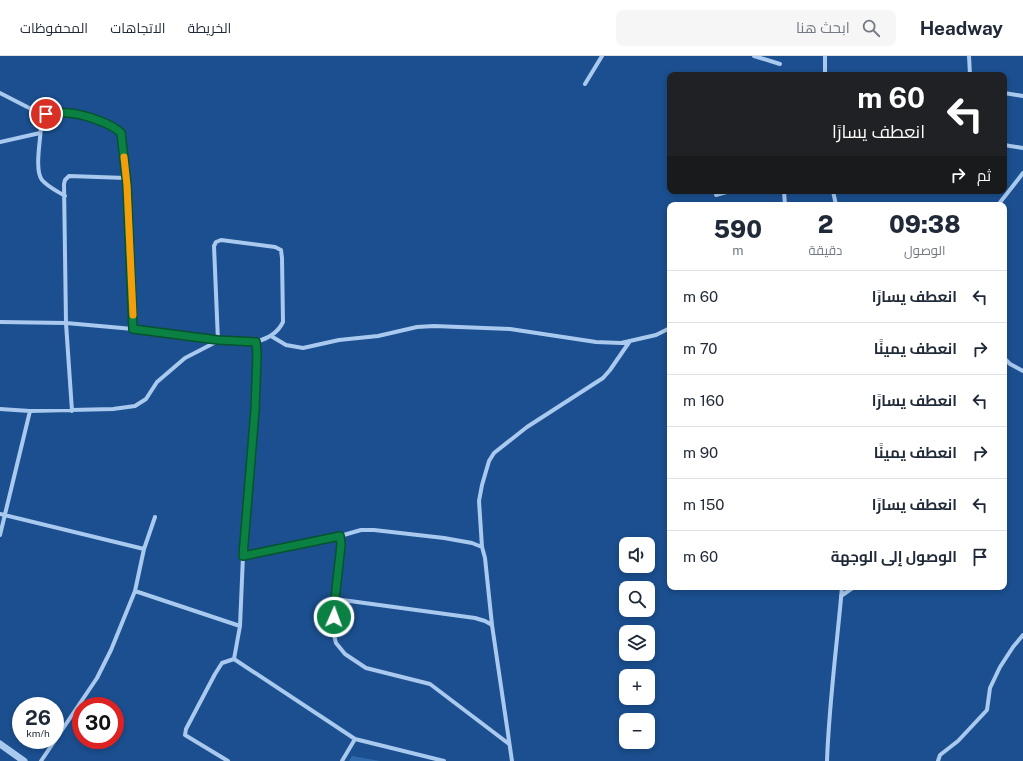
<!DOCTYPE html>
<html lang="ar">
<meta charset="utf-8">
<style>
body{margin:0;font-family:"Public Sans",Cairo,sans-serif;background:#f6f6f7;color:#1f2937;direction:rtl;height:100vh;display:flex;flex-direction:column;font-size:15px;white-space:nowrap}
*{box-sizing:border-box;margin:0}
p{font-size:13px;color:#747a83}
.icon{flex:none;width:22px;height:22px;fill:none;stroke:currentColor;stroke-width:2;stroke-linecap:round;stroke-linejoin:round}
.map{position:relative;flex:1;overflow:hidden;direction:ltr}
.panel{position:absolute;left:667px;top:146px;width:340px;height:388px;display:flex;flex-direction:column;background:#fff;border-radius:8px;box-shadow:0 2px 6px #0003;direction:rtl}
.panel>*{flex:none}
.top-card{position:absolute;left:667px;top:16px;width:340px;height:122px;border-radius:8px;box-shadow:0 2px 6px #0003;direction:rtl;background:#202124;color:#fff;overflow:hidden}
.controls{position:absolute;left:619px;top:481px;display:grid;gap:8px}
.controls a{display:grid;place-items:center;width:36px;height:36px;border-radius:8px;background:#fff;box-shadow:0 2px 6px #0003;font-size:20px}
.speed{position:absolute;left:12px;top:641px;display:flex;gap:8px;font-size:20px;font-weight:700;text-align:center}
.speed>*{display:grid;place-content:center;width:52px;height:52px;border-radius:50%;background:#fff;box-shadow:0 2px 6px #0003;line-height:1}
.speed small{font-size:10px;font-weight:400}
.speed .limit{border:6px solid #d22;background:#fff;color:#111}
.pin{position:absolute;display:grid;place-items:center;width:34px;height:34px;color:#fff;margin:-17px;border:2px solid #fff;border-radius:50%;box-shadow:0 1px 4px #0007}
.me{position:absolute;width:44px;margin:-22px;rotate:2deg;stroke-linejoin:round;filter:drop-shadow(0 0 3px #0008)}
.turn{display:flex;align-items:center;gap:14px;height:84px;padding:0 16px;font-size:18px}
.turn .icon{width:52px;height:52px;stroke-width:2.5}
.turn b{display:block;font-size:28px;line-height:34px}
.then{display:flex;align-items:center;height:38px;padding:0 16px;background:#0003;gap:8px;font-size:15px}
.eta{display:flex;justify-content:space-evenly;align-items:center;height:68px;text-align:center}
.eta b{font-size:24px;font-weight:800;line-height:28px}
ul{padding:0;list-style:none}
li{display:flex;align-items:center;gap:12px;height:52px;padding:0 16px;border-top:1px solid #e0e1e3}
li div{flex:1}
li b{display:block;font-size:15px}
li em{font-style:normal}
header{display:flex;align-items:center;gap:24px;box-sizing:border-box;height:56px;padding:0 20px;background:#fff;border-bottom:1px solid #e0e1e3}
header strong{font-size:19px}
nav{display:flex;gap:22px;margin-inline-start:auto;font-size:14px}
.search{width:280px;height:36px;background:#f6f6f7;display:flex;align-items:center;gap:10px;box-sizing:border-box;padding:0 14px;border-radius:8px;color:#747a83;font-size:15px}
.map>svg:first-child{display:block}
.green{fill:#2e69ad}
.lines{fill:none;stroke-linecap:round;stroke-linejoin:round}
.minor{stroke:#a9c9ee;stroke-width:4}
.tertiary{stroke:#a9c9ee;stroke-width:7}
.route-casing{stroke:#07532c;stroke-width:10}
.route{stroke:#0b8043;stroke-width:7}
.slow{stroke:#f59e0b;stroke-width:7}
</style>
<header>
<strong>Headway</strong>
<div class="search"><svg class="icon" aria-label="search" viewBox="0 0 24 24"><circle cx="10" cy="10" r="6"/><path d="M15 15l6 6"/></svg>ابحث هنا</div>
<nav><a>الخريطة</a><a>الاتجاهات</a><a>المحفوظات</a></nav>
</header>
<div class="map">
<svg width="1023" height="705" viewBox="0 0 1023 705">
<rect width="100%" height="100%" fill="#1b4f8f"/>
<path class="green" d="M352,700L380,705H349Z"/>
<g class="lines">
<path class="minor" d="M754,0L780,8
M825,0V19
M969,0L970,19
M585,28L602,0
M0,37L39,57C49,58 58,56 68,57C85,58 102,66 117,73C126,81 124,109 126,122
M1004,37L1023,40
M39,57C40,61 41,65 41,69C41,83 34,113 42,124C48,131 57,135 65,140
M0,86L40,77
M1004,89L1023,92
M784,135L785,149
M833,135L836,149
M716,139L730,135
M998,149L1023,117
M0,266L66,267L133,273L218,285L256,286L257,298L255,354L243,500
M271,280L286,289L303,292L339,284L378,280L417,271L434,270L510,273L596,286L621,287L656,279L670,272
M1004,302L1010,308L1023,315
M0,353L30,355L0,479
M30,355L113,353L135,350L146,343L157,326L185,302L218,285L214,190L216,186L221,184L275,191L281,194L282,202L283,266C277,278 268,282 256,286
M72,355L66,267L64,128L65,124L69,120L126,122L133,273
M0,458L144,493
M340,480L341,489L335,543L333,575L336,587L345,598L366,612L430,628L509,688
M482,491L479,445L482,429L489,405L494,397L527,371L603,322L610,314L630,285
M135,535L240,570
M841,540L854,531
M335,543L475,562L485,565L492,569L512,705
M355,683L444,705
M41,705L97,622L111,594L135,535L144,493L155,461
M228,705L185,679L186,673L215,618L222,607L234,603
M342,705L355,683L234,603L240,570L243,500L340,480L361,474H374L444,482L472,487L482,491L485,502L492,569
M827,705C829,647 837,589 842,531
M938,705L940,699L958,685L987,654L990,632L1000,611L1013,591L1023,579"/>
<path class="tertiary" d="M0,688L24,705"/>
</g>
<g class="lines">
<g class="route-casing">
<path id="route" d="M46,58C54,57 61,56 69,57C83,58 111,67 121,77L127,129L133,273L218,284L256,286L257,298L255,354L243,500L340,480L341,489L335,543L334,561"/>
</g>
<use href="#route" class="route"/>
<path class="slow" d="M124,101L127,129L133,259"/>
</g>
</svg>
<div class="controls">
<a><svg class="icon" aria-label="sound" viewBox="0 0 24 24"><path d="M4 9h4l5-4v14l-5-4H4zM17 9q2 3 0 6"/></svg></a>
<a><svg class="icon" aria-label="search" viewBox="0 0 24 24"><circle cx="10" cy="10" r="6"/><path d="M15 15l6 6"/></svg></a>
<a><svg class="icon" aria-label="layers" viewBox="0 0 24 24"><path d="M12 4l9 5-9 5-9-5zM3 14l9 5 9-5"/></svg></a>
<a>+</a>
<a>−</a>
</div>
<div class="speed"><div>26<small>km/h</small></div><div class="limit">30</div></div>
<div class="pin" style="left:46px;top:58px;background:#d93025"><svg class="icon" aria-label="arrive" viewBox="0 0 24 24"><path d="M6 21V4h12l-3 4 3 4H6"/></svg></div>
<svg class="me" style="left:334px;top:561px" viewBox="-20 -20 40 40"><circle r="17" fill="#0b8043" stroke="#fff" stroke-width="3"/><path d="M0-11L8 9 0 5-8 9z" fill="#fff"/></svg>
<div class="top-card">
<div class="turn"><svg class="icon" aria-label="left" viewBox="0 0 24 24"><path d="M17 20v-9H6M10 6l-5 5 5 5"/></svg><div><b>60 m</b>انعطف يسارًا</div></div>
<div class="then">ثم<svg class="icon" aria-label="right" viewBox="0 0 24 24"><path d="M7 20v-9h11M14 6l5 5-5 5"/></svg></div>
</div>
<section class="panel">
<div class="eta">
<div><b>09:38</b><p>الوصول</p></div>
<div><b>2</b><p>دقيقة</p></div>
<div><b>590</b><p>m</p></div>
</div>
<ul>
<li><svg class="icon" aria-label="left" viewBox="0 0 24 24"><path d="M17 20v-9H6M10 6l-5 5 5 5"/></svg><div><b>انعطف يسارًا</b></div><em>60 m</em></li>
<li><svg class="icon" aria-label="right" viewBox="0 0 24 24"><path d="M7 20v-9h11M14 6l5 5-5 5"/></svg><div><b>انعطف يمينًا</b></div><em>70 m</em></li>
<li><svg class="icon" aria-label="left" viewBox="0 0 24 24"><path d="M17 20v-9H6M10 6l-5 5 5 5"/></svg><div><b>انعطف يسارًا</b></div><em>160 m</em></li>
<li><svg class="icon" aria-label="right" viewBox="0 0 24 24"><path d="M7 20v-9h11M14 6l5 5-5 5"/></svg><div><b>انعطف يمينًا</b></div><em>90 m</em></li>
<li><svg class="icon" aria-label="left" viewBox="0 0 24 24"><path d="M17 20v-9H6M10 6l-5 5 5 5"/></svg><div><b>انعطف يسارًا</b></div><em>150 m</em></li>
<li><svg class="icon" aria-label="arrive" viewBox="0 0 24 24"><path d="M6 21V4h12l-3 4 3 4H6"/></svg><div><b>الوصول إلى الوجهة</b></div><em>60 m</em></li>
</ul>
</section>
</div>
